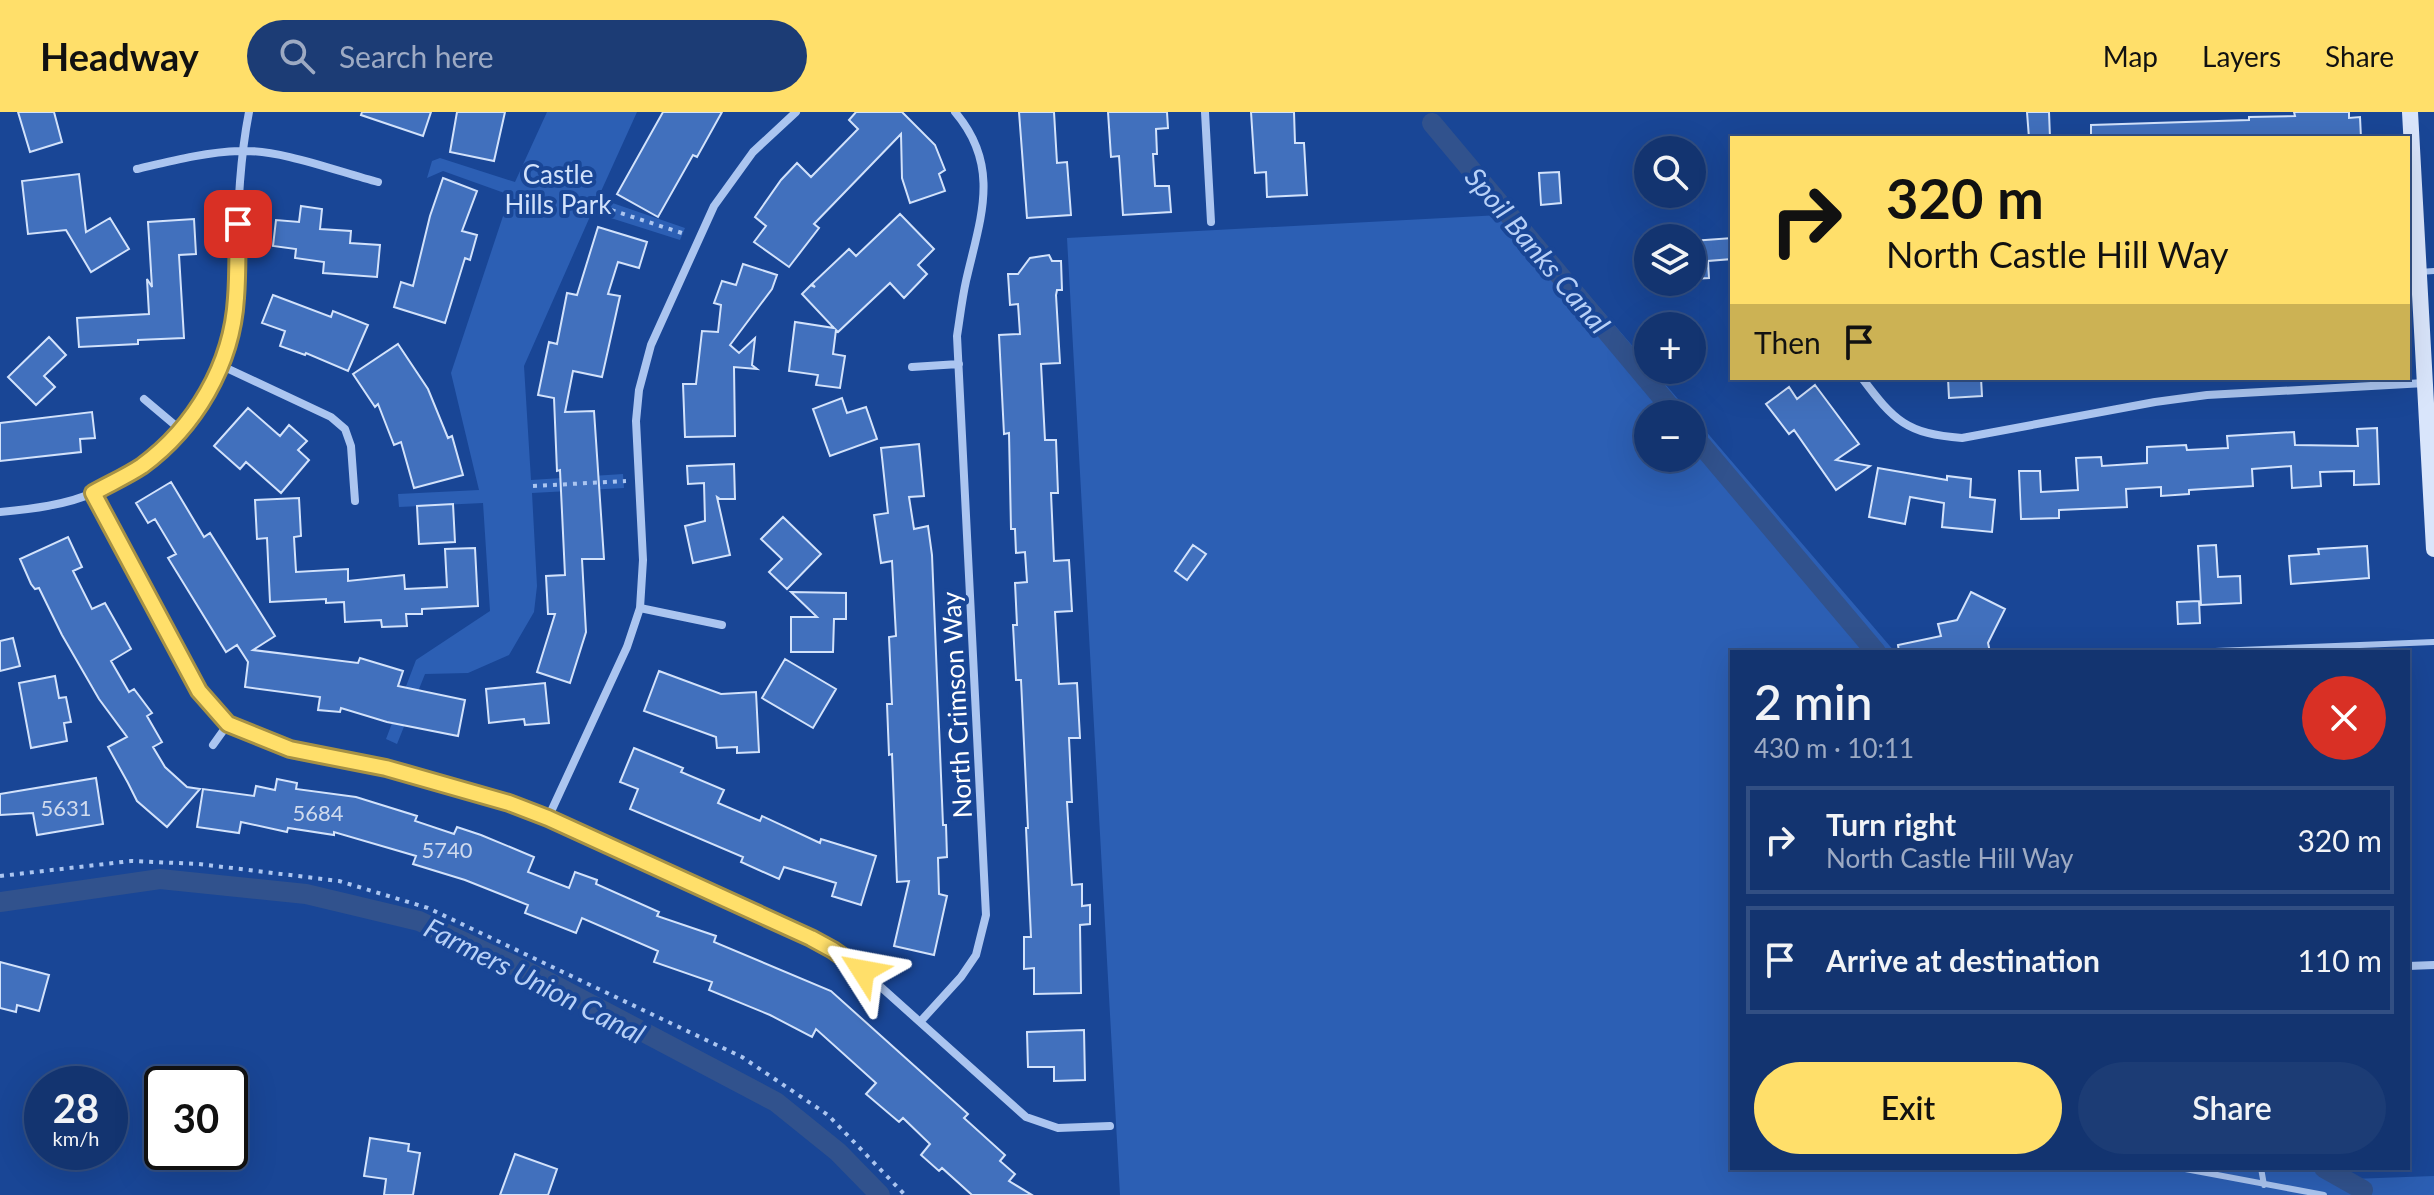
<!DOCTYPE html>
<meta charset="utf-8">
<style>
body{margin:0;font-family:Lato,sans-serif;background:#1c3c75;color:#f1f3f6;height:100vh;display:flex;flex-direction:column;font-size:30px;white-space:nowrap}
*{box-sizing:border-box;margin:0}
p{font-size:26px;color:#9daac3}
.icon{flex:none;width:44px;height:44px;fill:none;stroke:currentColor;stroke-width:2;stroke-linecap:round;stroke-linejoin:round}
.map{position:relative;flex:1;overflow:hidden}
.details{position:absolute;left:1730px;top:538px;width:680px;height:520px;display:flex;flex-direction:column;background:#133470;border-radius:0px;box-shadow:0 8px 32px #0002,0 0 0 2px #324f83}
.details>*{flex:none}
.banner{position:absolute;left:1730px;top:24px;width:680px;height:244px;border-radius:0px;box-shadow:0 8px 32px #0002,0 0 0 2px #324f83;background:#ffdf6a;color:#111;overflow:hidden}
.tools{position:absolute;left:1634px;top:24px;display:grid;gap:16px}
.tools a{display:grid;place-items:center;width:72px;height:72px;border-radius:50%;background:#133470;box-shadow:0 8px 32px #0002,0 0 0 2px #324f83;font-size:40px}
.speed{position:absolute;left:24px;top:954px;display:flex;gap:16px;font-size:40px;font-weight:700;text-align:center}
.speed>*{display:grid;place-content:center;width:104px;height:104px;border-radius:50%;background:#133470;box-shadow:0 8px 32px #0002,0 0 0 2px #324f83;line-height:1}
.speed small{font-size:20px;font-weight:400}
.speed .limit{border:4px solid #111;border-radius:12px;background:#fff;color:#111}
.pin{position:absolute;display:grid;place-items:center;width:68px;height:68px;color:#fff;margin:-34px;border-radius:16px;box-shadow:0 4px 12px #0006}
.me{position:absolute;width:88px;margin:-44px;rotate:304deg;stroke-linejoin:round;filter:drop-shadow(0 0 6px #0008)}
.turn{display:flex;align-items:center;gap:28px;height:168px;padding:0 24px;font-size:36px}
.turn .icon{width:104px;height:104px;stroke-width:2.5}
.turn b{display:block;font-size:56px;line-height:68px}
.then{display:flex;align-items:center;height:76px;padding:0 24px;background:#0003;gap:16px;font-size:30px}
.round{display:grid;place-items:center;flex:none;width:84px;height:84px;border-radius:42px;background:#1c3c75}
.head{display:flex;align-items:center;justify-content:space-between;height:136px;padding:0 24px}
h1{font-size:48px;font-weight:600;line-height:60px}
.cta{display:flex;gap:16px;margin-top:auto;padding:16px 24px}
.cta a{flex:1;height:92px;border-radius:48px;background:#ffdf6a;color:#111;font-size:32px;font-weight:600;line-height:92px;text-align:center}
.cta a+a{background:#1c3c75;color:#f1f3f6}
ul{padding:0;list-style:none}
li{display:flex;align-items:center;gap:24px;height:108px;margin:0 16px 12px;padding:0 8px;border:4px solid #324f83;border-radius:0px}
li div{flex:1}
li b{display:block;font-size:30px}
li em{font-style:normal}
header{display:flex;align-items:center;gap:48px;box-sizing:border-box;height:112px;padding:0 40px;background:#ffdf6a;color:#111}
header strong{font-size:38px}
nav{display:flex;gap:44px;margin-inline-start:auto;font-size:28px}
.search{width:560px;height:72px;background:#1c3c75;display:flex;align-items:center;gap:20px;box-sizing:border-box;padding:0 28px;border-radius:44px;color:#9daac3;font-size:30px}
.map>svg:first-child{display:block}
.green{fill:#2c5fb4}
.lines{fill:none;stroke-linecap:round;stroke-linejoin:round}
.canal{stroke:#31528d;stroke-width:20}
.building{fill:#4170bd;stroke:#d2e2fb;stroke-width:2}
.path{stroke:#abc5f0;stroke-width:4;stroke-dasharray:4 6;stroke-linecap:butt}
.lane{stroke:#abc5f0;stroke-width:6}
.street{stroke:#abc5f0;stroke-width:8}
.secondary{stroke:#d9e5fb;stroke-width:16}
.route-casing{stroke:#a69145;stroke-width:20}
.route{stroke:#ffdf6a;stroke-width:14}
.labels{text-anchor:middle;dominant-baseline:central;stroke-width:8;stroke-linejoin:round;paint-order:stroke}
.number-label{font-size:22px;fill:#d0dbee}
.park-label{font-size:26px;fill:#d2e2fb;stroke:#194696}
.street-label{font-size:26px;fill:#fff;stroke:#194696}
.water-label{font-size:28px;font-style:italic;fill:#b7d0f7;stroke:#194696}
</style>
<header>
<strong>Headway</strong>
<div class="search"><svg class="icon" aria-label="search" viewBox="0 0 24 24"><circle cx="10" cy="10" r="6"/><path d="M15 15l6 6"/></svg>Search here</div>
<nav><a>Map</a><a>Layers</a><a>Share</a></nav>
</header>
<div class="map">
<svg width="2434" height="1083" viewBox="0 0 2434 1083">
<rect width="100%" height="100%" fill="#194696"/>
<path class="green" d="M547,0H637L598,86L685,116L680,128L592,100L524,254L531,368L623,362L624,376L532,381L537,474L534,500L509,543L468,561L425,562L397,632L386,627L416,548L490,499L483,391L399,395L398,382L479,378L451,261L510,83L443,59L427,66L432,49L440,46L515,70Z
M1519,102L1648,252V258H1653L1691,302H1648V346H1692V303L1895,540H1732V1056H2342L2351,1067L2434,1064V1083H1120L1067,126Z"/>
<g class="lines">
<path class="canal" d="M1432,11L1676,302
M1692,322L1876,540
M0,790L160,767L306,782L419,809L543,867L776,990L838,1040L880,1083
M2324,1056L2363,1078"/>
</g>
<path class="building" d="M18,0H54L62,30L30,40Z
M362,0H431L423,24L361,3Z
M457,0H505L494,49L450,40Z
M663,0H722L697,45L693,43L658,105L617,82Z
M856,0H902L935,33L945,58L939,62L945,79L910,91L902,66L901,22L814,112L819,116L789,155L754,130L766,114L755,105L781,68L797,51L811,65L858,17L849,8Z
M1019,0H1054L1057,51L1067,50L1071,103L1027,106Z
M1108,0H1167L1168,16L1156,17L1157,42H1153L1155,74H1169L1171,100L1123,103L1119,44L1111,45Z
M1251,0H1294L1295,31H1304L1307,83L1267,85L1266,60L1255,61Z
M2027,0H2049L2050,26H2029Z
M2294,0H2349V6L2360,5L2361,26H2091V13L2249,8V5L2295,4Z
M1559,60L1561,91L1541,93L1539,61Z
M79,62L86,120L110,106L129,137L91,160L66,118L28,122L22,69Z
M443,66L477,79L462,119L477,123L470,148L465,146L445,211L394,195L401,170L413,174L430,104Z
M301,94L322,97L320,117L351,119L350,131L380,133L377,165L323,161L324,150L295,146L296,137L273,134L276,108L299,110Z
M900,102L934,137L918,153L927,162L904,186L890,171L838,220L836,218L833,242L845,244L840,276L816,273L818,263L789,259L795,210L834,216L802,182L811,173L815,175L812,172L849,137L856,144Z
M194,107L196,142L179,143L184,226L138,228V232L79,235L77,206L149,202L147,167L152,175L148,110Z
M598,115L647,130L639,156L618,150L608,182L620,184L602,265L573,259L565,300L594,299L604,447H582L586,520L570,571L537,560L555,502H548L546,464L565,463L560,358L557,359L554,286L538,283L549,230L557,232L567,181L577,183Z
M1732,126V147L1708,149L1709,166L1692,167V129Z
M1049,143L1052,149H1061L1062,178H1057L1056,183L1060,251L1041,252L1045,328H1056L1058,381H1051L1054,449L1069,448L1072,499L1055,500L1059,572L1077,571L1080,626H1069L1072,690H1067L1072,773L1082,772V794L1090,793V812L1080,813L1081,881L1034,882V856L1024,857V825H1031L1026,716H1028L1021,568H1016L1013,513H1017L1015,471L1027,470L1025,440L1016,441L1015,417H1011L1009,321L1004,322L999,223L1020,222L1018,192L1010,193L1008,162H1018L1030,146Z
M743,152L777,163L772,177L730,233L739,241L755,226L752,253L757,257L734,255L735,324L685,325L683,272H696L702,219L718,220L721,193L714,191L722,169L736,173Z
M273,183L331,205L333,199L368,213L348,259L306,241L305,243L280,234L285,219L262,211Z
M49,225L66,243L44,264L55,275L36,293L8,265Z
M398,232L428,277L448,326L452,324L463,363L414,376L401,330L394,333L378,292L375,295L353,262Z
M1948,266H1981L1982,284L1949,286Z
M1815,273L1859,332L1836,348L1870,354L1836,378L1794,318L1789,322L1766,292L1789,275L1797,287Z
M842,286L847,301L866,295L877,327L830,344L813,297Z
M248,296L280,324L289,313L307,329L298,338L309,348L281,381L246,350L240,357L214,334Z
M92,300L95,326L80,327L81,340L0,349V311Z
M2377,316L2379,372L2354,373V359L2320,360L2321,374L2292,376L2291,354L2252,357L2253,374L2189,378V382L2161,384V375L2126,377L2127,395L2059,398V406L2021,407L2019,359H2040L2041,380L2078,378L2076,346L2101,345L2102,354L2147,351V335L2186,333L2187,338L2228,336L2227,324L2294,320L2295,333L2358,334L2357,317Z
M919,332L924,384L909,385L914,417L928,414L932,443L943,713H946L947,745L938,746L939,782L947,784L934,843L894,834L909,769L897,770L892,642L889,643L887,592H892L889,525L896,524L892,449L881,451L874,403L888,401L881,336Z
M734,352L735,387H720L717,385L730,443L693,451L685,414L705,409L704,371L688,372L687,354Z
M1878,356L1947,368V364L1971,367L1970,385L1995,388L1992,420L1942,415L1944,391L1910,385L1905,412L1869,405Z
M171,370L204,425L210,421L275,524L253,538L358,551L360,546L403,559L398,574L465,588L458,624L387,610L341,596L340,600L318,598L320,585L245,575L248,550L237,533L226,540L168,446L176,442L155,407L148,411L136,391Z
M299,386L301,424L294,425L296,460L348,457V469L404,463L405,477L447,475L445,437L475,436L478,494L422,497V502H406L407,514L382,515L381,508L345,510L344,490L326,491V487L270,490L267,426L257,427L255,388Z
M453,392L455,430L419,432L417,394Z
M783,405L821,442L787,477L769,460L782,447L761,427Z
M68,425L82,455L73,459L92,497L105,491L131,537L111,549L129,580L134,577L152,601L147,604L162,630L153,635L165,655L187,675L200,677L167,715L137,689L128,671L108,635L127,625L99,587L62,523L39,476L35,477L31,472L20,447Z
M1193,433L1206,442L1187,468L1175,459Z
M2216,433L2218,465L2240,464L2241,491L2201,493L2198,434Z
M2367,434L2369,466L2291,472L2289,444L2319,442L2318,437Z
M791,480L846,481V507H834L833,540H791V505H817Z
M1971,480L2005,497L1988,531L1990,540H1899L1898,533L1941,524L1938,512L1957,508Z
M2199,489L2200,511L2178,512L2177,490Z
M13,526L20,554L0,559V529Z
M785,547L836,577L813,616L762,586Z
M659,559L721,582L756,580L759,640L737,641V635L717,636L716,625L644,599Z
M55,564L59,586L66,585L71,610L64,611L67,629L31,636L19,571Z
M545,571L549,611L525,613L524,607L489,611L486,577Z
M634,636L683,656L681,660L724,678L718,691L760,709L762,704L820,731L821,727L876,744L861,793L832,784L836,771L784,755L779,767L741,750L743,745L630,697L638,677L620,670Z
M96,666L103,712L37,723L33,701L0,703V682Z
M277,667L297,671L296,677L356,685L417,704L415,709L454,722L457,715L481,723L534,745L528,760L569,776L575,760L597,768L596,772L659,800L657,804L716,824L714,830L831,879L968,1002L964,1006L1005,1043L1000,1049L1015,1062L1009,1069L1032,1083H972L942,1056L939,1059L921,1043L930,1032L903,1006L899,1010L866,982L876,971L816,917L812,925L770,903L709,878L712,870L654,850L658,839L582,806L576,821L525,801L528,793L465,768L413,752L416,744L334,720V723L288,716L287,720L241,710L239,721L197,715L203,677L254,684L256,674L275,678Z
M0,850L49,863L39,899L17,893L16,900L0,896Z
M1084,918L1085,968L1054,969V955H1028L1027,920Z
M370,1026L409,1032L408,1039L420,1041L413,1083H384L386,1067L364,1064Z
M515,1042L557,1057L548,1083H500Z"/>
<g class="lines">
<path class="path" d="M602,95L685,122
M533,374L626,369
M0,764L131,749L199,752L339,769L428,796L742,945L828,1003L905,1083"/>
<path class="lane" d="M2419,160L2434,159
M2191,540L2434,530
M2180,1056L2324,1083
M2261,1056L2264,1073"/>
<path class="street" d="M1205,0L1211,110
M137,57C171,49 205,40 240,39C280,37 339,60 378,70
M220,253L331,305L345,317L351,334L355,389
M912,255L959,252
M1862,266C1894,309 1907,322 1962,326L2155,290L2207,283L2425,271
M144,287L182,319
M93,381L199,579L228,612L290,637L386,656L509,691L548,706L833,838L863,859L1026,1005L1058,1016L1110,1014
M0,400C31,397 67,393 95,380C173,344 228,275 236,188C238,172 237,156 237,140C238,93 240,46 249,0
M640,496L722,513
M213,633L228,612
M548,706L627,535L640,496L643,448L636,309L639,278L651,233L714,94L753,40L796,0
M2408,854L2434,853
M920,910L961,865L976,843L986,803L957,224C960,205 962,187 966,169C980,107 1002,55 955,0"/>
<path class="secondary" d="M2410,0L2434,437"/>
</g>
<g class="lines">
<g class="route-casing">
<path id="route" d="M238,112C237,137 238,161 236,186C232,253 195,315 142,354C127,364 109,372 93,381L199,579L228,612L290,637L386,656L509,691L548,706L811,826L833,838L863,859"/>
</g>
<use href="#route" class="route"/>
</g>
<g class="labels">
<g class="number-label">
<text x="66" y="695">5631</text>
<text x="318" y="700">5684</text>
<text x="447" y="737">5740</text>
</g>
<g class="park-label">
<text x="558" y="62">Castle<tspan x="558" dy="30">Hills Park</tspan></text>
</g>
<g class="street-label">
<text transform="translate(956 593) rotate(-93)">North Crimson Way</text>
</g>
<g class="water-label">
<text transform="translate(1538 138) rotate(50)">Spoil Banks Canal</text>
<text transform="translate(535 868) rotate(27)">Farmers Union Canal</text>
</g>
</g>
</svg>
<div class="tools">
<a><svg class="icon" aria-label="search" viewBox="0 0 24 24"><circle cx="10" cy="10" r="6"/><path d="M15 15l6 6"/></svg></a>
<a><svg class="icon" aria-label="layers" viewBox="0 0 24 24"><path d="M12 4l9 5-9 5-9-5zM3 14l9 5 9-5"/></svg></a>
<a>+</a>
<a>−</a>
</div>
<div class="speed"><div>28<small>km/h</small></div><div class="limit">30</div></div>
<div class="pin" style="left:238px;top:112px;background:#d93025"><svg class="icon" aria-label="arrive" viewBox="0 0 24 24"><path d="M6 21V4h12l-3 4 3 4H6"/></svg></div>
<svg class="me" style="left:863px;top:859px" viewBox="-20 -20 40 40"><path d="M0-17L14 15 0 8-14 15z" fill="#ffdf6a" stroke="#fff" stroke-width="4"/></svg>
<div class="banner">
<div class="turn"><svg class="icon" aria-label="right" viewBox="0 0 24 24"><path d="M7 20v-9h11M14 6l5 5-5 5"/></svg><div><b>320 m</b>North Castle Hill Way</div></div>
<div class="then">Then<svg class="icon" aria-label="arrive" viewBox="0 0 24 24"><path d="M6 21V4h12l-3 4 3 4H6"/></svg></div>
</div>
<section class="details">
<div class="head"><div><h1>2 min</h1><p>430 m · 10:11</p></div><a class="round" style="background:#d93025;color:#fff"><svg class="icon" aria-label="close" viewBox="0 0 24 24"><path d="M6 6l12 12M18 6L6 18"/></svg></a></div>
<ul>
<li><svg class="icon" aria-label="right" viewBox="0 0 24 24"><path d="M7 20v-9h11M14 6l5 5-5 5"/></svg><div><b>Turn right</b><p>North Castle Hill Way</p></div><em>320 m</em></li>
<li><svg class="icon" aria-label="arrive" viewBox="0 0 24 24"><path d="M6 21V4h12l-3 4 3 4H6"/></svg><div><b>Arrive at destination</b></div><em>110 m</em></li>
</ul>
<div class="cta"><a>Exit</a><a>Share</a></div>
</section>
</div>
